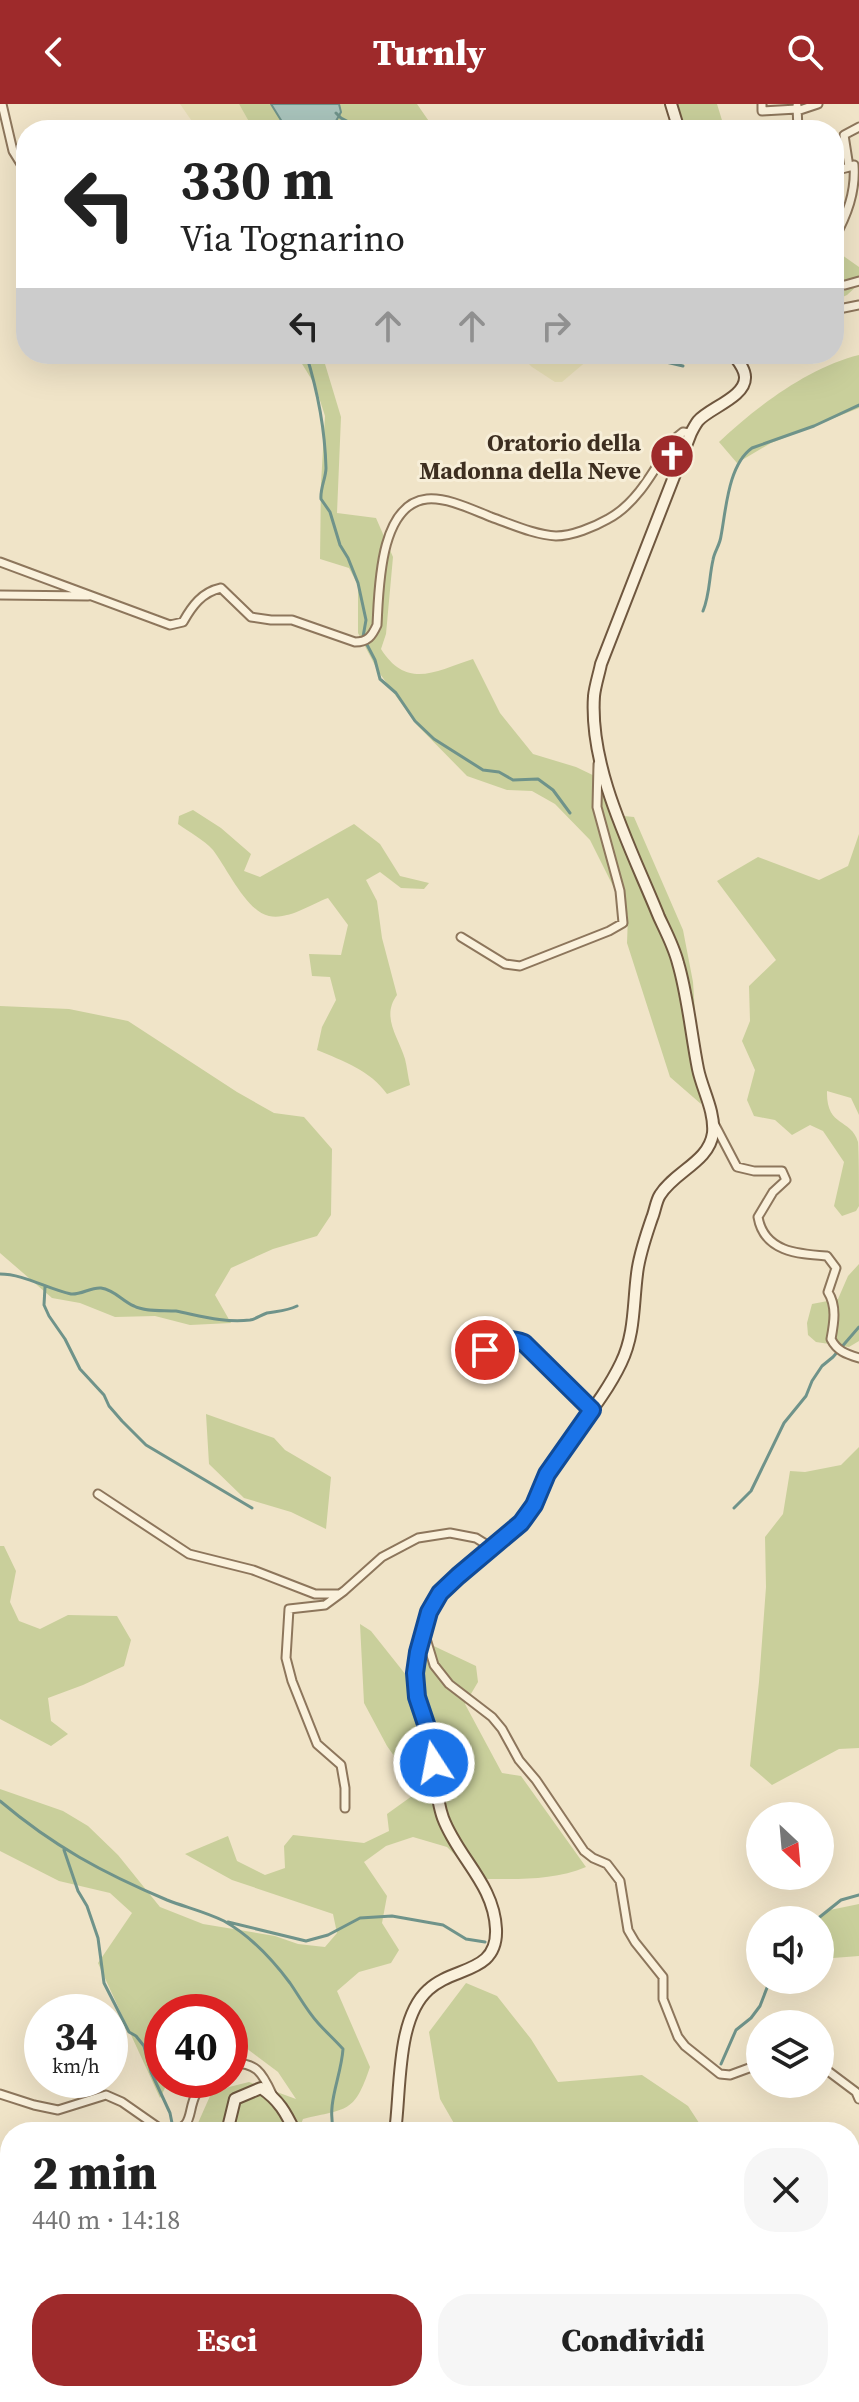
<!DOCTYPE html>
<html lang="it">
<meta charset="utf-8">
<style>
body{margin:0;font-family:"Source Serif 4",serif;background:#f6f6f6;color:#222;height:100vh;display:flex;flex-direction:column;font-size:30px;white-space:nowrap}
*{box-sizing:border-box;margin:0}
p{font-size:26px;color:#767676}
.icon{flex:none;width:44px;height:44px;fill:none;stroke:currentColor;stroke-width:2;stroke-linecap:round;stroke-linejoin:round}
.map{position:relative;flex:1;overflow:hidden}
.panel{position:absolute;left:0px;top:2018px;width:860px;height:280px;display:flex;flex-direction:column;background:#fff;border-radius:32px 32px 0 0;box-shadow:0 8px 32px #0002}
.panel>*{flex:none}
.hud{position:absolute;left:16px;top:16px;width:828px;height:244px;border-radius:32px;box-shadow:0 8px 32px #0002;background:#fff;color:#222;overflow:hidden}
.needle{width:52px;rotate:154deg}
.controls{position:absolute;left:746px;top:1698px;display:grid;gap:16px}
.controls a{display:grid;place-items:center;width:88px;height:88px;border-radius:50%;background:#fff;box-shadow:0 8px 32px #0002;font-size:40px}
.speed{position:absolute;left:24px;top:1890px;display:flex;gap:16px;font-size:40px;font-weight:700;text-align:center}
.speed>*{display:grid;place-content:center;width:104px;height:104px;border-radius:50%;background:#fff;box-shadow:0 8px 32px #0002;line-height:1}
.speed small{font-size:20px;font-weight:400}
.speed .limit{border:12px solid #d22;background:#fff;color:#111}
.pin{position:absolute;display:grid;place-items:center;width:68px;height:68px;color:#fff;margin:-34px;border:4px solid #fff;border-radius:50%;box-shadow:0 2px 8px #0007}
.me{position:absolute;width:88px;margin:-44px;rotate:349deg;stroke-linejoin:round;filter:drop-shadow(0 0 6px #0008)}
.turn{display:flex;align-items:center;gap:28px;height:168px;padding:0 32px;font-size:36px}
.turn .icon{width:104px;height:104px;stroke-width:2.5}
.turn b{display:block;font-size:56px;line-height:68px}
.lanes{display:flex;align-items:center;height:76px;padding:0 32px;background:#0003;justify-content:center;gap:40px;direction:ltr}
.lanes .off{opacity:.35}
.round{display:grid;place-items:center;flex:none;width:84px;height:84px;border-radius:32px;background:#f6f6f6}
.overview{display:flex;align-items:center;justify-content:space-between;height:136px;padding:0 32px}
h1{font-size:48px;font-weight:800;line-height:60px}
.button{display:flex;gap:16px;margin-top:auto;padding:16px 32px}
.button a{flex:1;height:92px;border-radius:32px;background:#9e2a2b;color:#fff;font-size:32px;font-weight:800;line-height:92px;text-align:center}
.button a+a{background:#f6f6f6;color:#222}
header{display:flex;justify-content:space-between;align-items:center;height:104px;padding:0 32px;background:#9e2a2b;color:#fff;font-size:36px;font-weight:800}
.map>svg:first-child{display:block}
.farmland{fill:#e6deb5}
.green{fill:#c9cf9b}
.water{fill:#a9c4bc;stroke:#6f938a;stroke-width:2}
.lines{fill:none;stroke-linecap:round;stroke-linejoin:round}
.stream{stroke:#6f938a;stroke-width:3}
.street-casing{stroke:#8d765c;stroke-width:11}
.secondary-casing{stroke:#6f573f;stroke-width:14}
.street{stroke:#faf1dc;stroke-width:7}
.secondary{stroke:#faf1dc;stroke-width:10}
.route-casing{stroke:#114b97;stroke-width:20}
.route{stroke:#1a73e8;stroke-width:14}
.labels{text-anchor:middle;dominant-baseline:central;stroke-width:6;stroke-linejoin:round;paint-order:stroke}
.poi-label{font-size:24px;font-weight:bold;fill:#3d2e20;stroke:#f7eed8;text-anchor:end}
</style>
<header><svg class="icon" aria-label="back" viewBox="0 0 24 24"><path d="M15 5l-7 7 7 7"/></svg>Turnly<svg class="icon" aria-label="search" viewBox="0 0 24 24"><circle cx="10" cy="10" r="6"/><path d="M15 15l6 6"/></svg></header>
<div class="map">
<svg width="859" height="2298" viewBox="0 0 859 2298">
<rect width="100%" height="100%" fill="#f0e4c8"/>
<path class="farmland" d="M180,0H239L248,16L247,26H198Z
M519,250H595L562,278H555L532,263Z"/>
<path class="green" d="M239,0H417L435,26H247L248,16Z
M677,0H717L725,26H683Z
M840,140L842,151L859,163V180L847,191L834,197V143Z
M296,250H322L341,313L337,409L376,414L393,453L386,530L381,545C407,586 436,567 473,555L500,609L533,650L576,663L601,675L614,711L634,713L683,826L693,878L701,1000L670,973L627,839L628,812L590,736L555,700L532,687L507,686L467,672L416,620L378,567L358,529V481L349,464L320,455L321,379L325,312L315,281Z
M859,251V304L771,339L737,359L719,338C756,303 809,263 859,251Z
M193,706L221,724L251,750L244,767L260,773L354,720L380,740L400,772L429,779L424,785L401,784L380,768L366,776L377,797L382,834L397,891C381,913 398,932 405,955C407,963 408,973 410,981L387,990C370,966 343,957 317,946L322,923L336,896L330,873L312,872L309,850L341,851L348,821L328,794C311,800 289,816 269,812C246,807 227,764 213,746C204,736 189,728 178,720L179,712Z
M859,730V1011L851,994L827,987C826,1024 851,1014 858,1038C859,1052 859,1086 859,1102L856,1107L842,1112L834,1102L844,1058L823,1027L810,1021L792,1031L775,1016L754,1012L747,996L755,966L742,937L750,917L749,882L776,856L717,777L758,753L819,776L848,762Z
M0,902L69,905L128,917L237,988L274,1009L304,1013L332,1045L331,1111L317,1132L273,1145L231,1164L215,1191L231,1219L190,1221L155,1212L115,1213L80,1199L52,1194L0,1149Z
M859,1160V1237L849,1243L816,1238L808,1231L807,1219L812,1200L838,1195L848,1172Z
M206,1310L274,1334L285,1346L331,1373L326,1425L291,1408L244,1394L209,1360Z
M859,1343V1644L839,1645L772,1681L750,1662L759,1578L766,1483L765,1433L783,1410L790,1367L805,1368L841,1361Z
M0,1442H4L16,1467L10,1498L19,1517L40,1525L68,1511L117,1512L131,1536L124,1562L83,1581L48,1594L51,1617L68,1630L51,1642L0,1615Z
M360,1520L371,1527L406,1571L419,1535L476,1562L478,1578L465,1600L502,1669L521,1672L586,1763C553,1777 515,1775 479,1775L447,1743L413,1733L386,1742L364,1758L387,1792L382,1819L399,1846L391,1859L359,1868L337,1887L370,1963C354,2010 348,2004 303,2015L298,2028H194L210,1992L229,1983L249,1978L296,1995L278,1968L230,1932V1908H162V1976H169L160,1994L98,1859L132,1809L110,1789L59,1777L0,1747V1685L63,1707L88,1722L118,1751L160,1803L203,1820L275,1832L298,1840L325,1843L337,1829L333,1810L232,1776L185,1750L228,1732L237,1757L265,1771L285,1764L284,1742L293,1731L364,1739L389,1727L387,1710L412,1692L404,1666L387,1642L364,1599Z
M859,1800V1852L820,1855V1816H817L830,1806Z
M466,1879L497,1892L531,1935L558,1978L642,1971L688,2002L705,2028H459L440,1995L429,1928Z
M850,2069L859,2079V2298H77L66,2288H850Z"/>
<path class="water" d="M271,0H339L341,8L336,17L290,26L284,21Z"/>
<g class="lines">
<path class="stream" d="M336,9L341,14L364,26
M644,26L659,21
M306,250C317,285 325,327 326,364C326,374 320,384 321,395L330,408L340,441L348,454L358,479L366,516L363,533L375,556L380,575L396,589L415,617L434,635L483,666L499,668L513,676L538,675L553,686L570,709
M632,250L683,262
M703,507C710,490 709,473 713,456C714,448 720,441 721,432C726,406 728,361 752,344L814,322L859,301
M0,1170C24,1170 47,1185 71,1190C81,1191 91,1183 101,1184C115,1186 122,1197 134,1202C145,1208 164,1206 176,1207C201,1212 224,1219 250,1216C256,1215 261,1211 267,1209C278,1207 287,1207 297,1202
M45,1183L44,1201L49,1212L65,1235L80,1265L104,1291L109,1302L122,1317L146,1341L252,1404
M734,1404L751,1387L784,1319L806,1292L812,1277L822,1262L833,1253L859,1223
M0,1697C53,1742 103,1769 167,1796C185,1803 206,1808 224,1817C251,1832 272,1855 290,1879C299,1892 307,1907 318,1919C326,1928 335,1936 343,1945C341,1974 326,1999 334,2028
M64,1746L78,1787L87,1802L98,1834L104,1879L129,1928L136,1932L144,1942L151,1968L170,2009L173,2024
M816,1816L841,1796L859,1791
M228,1818L306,1837L328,1831L360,1814L392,1812L443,1821L466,1835L485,1838
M721,1960L736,1926L751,1914L760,1902L770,1876
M0,2229L10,2245
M43,2288L51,2298
M482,2288V2298
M557,2288L564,2298
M317,2298L318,2288"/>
<g class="street-casing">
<path id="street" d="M2,0L13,47L26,68
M762,0V7L797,5
M797,2L798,26
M797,7L818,0
M849,63L844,31L859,23
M834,67L853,62
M834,135C847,111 856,88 854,61
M834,181H845L859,177
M834,206L859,201
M0,458L170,521L183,518C192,502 202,488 221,484L251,513L271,516H292L355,538C368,538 372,532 377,521C379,486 379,400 427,395C447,393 473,406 491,413C511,420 535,431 556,432C572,432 594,423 608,415C638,399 655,364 673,336L683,328L691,329
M0,491L88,492
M461,833L505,860L520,862L609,827L623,819L620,787L597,703L598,660
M715,1021L737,1063L754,1067H782L786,1076L773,1088L758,1113C764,1148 798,1150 827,1152L836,1164L828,1188C837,1202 834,1219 831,1235C837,1247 846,1250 859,1254
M485,1246C499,1236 508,1233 524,1239L592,1306
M98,1390L189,1450L253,1466L315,1490H338
M424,1528L434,1561L449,1580L492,1613L502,1625L519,1656L536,1676L584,1747L593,1754L607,1760L620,1777L628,1826L635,1838L663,1873V1895L678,1933L685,1942L720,1970L730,1971L760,1960
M345,1704V1684L341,1661L317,1640L292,1577L286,1554L289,1505L325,1501L344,1487L382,1453L418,1434L450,1429L476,1434L492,1444
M230,1959C256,1958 262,1968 272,1990
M820,1961L856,1988L859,1995
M0,1990L34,2001L58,2006L106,1991L122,1998L165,2028
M167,2028C196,2023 186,2010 196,1990C199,1985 206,1980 210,1976"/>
</g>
<g class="secondary-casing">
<path id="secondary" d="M671,0L679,26
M227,2028L235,1995L261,1984C279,1996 286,2009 295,2028
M395,2028C401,1987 396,1915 428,1886C453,1862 498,1870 496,1825C494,1780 458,1754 443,1714C435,1692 435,1664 431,1641C429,1624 420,1610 417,1593C412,1567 419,1537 428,1512C444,1470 491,1451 520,1420C534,1405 538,1386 548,1369C570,1331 602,1299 621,1259C635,1230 633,1201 637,1170C639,1151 646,1132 652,1114C655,1107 656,1097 660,1091C675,1067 709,1058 713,1029C715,1007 702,985 698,965C691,930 688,893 678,859C674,843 666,828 659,813C632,746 589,666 594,592C595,582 599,570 601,560L691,329C693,325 695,321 698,317C709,304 746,293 745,273C745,265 738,257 733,250
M0,2288L10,2285"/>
</g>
<use href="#street" class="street"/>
<use href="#secondary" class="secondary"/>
</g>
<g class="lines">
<g class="route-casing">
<path id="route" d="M434,1659L431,1635L417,1593L415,1569L418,1548L429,1508L440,1489L458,1472L521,1419L534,1401L547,1370L592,1306L524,1239C508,1233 499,1236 485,1246"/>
</g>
<use href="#route" class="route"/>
</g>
<defs>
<g id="church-disc" transform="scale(2.3)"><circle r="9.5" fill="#9e2a2b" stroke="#f7eed8"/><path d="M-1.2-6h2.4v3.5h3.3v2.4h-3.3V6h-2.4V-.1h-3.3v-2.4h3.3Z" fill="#fff"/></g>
</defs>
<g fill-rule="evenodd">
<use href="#church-disc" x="672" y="352"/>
</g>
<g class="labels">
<g class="poi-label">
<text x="641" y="338">Oratorio della<tspan x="641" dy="28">Madonna della Neve</tspan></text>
</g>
</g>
</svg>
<div class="controls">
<a><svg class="needle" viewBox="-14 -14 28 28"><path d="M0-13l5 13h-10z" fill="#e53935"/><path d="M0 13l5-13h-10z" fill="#767676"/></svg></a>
<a><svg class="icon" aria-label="sound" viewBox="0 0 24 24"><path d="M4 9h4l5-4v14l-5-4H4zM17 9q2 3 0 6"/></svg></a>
<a><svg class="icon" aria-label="layers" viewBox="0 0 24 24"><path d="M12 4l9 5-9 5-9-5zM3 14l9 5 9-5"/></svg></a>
</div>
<div class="speed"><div>34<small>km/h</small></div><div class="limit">40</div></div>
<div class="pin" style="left:485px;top:1246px;background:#d93025"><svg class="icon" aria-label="arrive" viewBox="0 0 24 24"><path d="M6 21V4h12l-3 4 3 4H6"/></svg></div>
<svg class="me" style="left:434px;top:1659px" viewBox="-20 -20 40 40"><circle r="17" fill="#1a73e8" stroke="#fff" stroke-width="3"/><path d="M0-11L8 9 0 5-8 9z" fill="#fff"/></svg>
<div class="hud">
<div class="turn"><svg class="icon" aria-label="left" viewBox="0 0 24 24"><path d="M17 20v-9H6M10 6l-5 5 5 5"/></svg><div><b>330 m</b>Via Tognarino</div></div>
<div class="lanes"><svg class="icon" aria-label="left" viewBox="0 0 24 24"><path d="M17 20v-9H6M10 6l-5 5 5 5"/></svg><svg class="icon off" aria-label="ahead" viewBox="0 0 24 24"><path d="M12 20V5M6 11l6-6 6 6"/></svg><svg class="icon off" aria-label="ahead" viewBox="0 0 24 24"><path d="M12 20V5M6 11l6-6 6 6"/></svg><svg class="icon off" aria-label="right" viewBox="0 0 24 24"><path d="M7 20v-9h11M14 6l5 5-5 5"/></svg></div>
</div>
<section class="panel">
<div class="overview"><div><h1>2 min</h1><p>440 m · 14:18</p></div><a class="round"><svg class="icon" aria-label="close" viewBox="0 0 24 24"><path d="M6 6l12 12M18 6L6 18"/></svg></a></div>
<div class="button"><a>Esci</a><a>Condividi</a></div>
</section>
</div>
